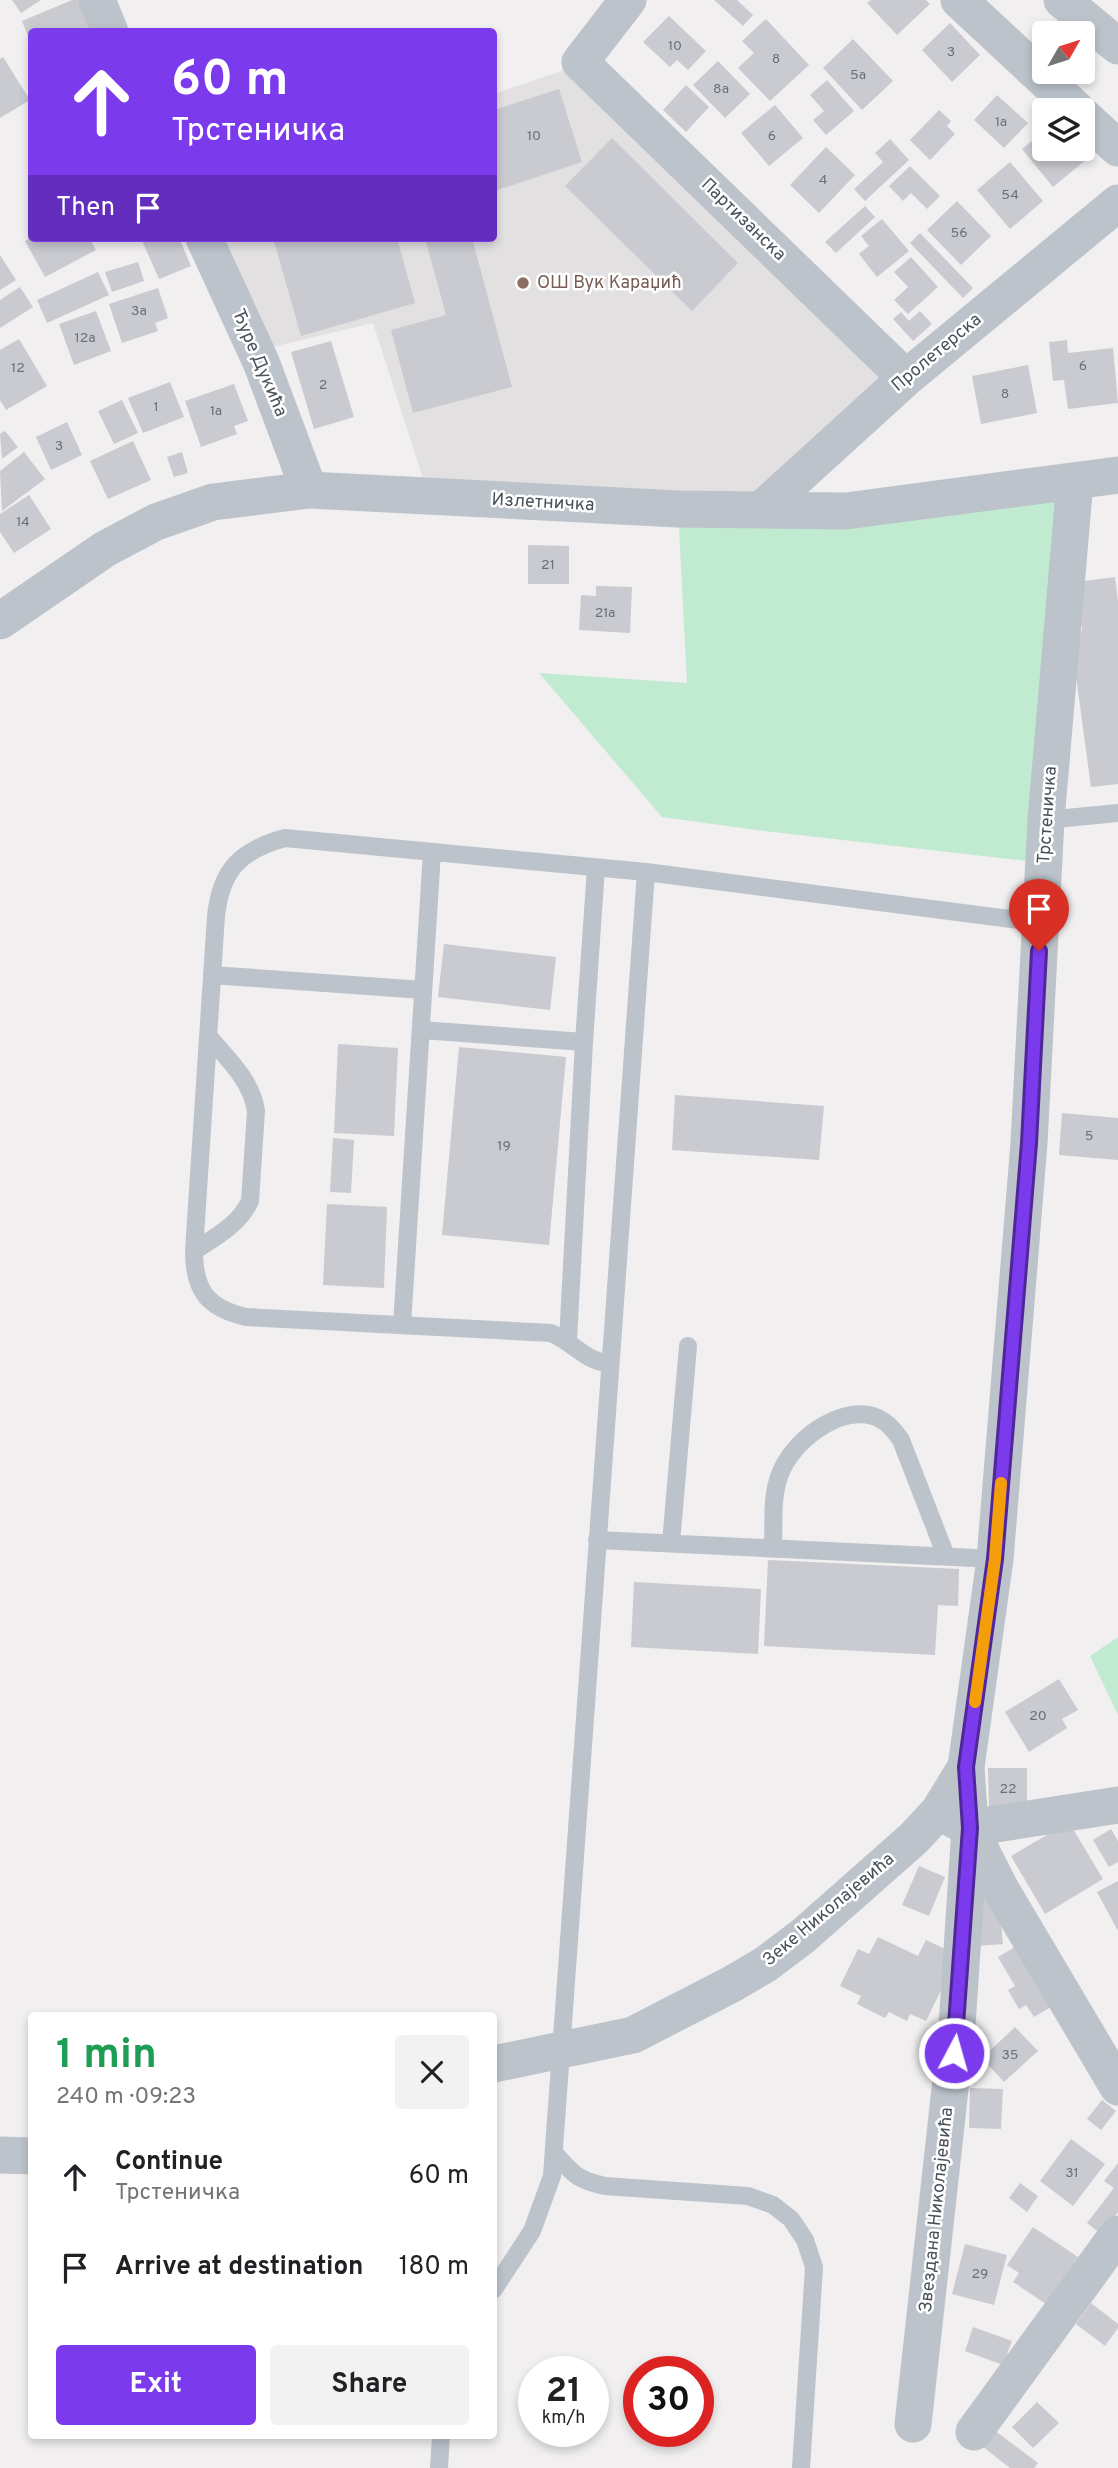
<!DOCTYPE html>
<meta charset="utf-8">
<style>
body{margin:0;font-family:Overpass,sans-serif;background:#f2f2f2;color:#202124;height:100vh;display:flex;flex-direction:column;font-size:26px;white-space:nowrap}
*{box-sizing:border-box;margin:0}
p{font-size:23px;color:#757577}
.icon{flex:none;width:38px;height:38px;fill:none;stroke:currentColor;stroke-width:2;stroke-linecap:round;stroke-linejoin:round}
.map{position:relative;flex:1;overflow:hidden}
.details{position:absolute;left:28px;top:2012px;width:469px;height:427px;display:flex;flex-direction:column;background:#fff;border-radius:7px;box-shadow:0 4px 10px #0003}
.details>*{flex:none}
.guide{position:absolute;left:28px;top:28px;width:469px;height:214px;border-radius:7px;box-shadow:0 4px 10px #0003;background:#7c3aed;color:#fff;overflow:hidden}
.needle{width:46px;rotate:51deg}
.fabs{position:absolute;left:1032px;top:21px;display:grid;gap:14px}
.fabs a{display:grid;place-items:center;width:63px;height:63px;border-radius:7px;background:#fff;box-shadow:0 4px 10px #0003;font-size:35px}
.speed{position:absolute;left:518px;top:2356px;display:flex;gap:14px;font-size:35px;font-weight:700;text-align:center}
.speed>*{display:grid;place-content:center;width:91px;height:91px;border-radius:50%;background:#fff;box-shadow:0 4px 10px #0003;line-height:1}
.speed small{font-size:18px;font-weight:400}
.speed .limit{border:10px solid #d22;background:#fff;color:#111}
.pin{position:absolute;display:grid;place-items:center;width:60px;height:60px;color:#fff;margin:-72px -30px;border-radius:50% 50% 50% 0;rotate:-45deg;box-shadow:0 0 7px #0007}
.pin .icon{rotate:45deg}
.me{position:absolute;width:77px;margin:-38px;rotate:6deg;stroke-linejoin:round;filter:drop-shadow(0 0 5px #0008)}
.turn{display:flex;align-items:center;gap:24px;height:147px;padding:0 28px;font-size:32px}
.turn .icon{width:91px;height:91px;stroke-width:2.5}
.turn b{display:block;font-size:49px;line-height:60px}
.then{display:flex;align-items:center;height:66px;padding:0 28px;background:#0003;gap:14px;font-size:26px}
.round{display:grid;place-items:center;flex:none;width:74px;height:74px;border-radius:7px;background:#f2f2f2}
.headline{display:flex;align-items:center;justify-content:space-between;height:119px;padding:0 28px}
h1{font-size:42px;font-weight:700;line-height:52px;color:#1e9e55}
.cta{display:flex;gap:14px;margin-top:auto;padding:14px 28px}
.cta a{flex:1;height:80px;border-radius:7px;background:#7c3aed;color:#fff;font-size:28px;font-weight:700;line-height:80px;text-align:center}
.cta a+a{background:#f2f2f2;color:#202124}
ul{padding:0;list-style:none}
li{display:flex;align-items:center;gap:21px;height:91px;padding:0 28px}
li div{flex:1}
li b{display:block;font-size:26px}
li em{font-style:normal}
.map>svg:first-child{display:block}
.education{fill:#e2e0e0}
.green{fill:#c1ebd1}
.building{fill:#c9cbd1}
.lines{fill:none;stroke-linecap:round;stroke-linejoin:round}
.lane{stroke:#bcc3cb;stroke-width:18}
.street{stroke:#bcc3cb;stroke-width:37}
.route-casing{stroke:#51269a;stroke-width:18}
.route{stroke:#7c3aed;stroke-width:12}
.slow{stroke:#f59e0b;stroke-width:12}
.education-dot{fill:#8d6e63;stroke:#fff;stroke-width:2.5}
.labels{text-anchor:middle;dominant-baseline:central;stroke-width:5;stroke-linejoin:round;paint-order:stroke}
.number-label{font-size:14px;fill:#697078}
.street-label{font-size:18px;fill:#49525b;stroke:#fff}
.education-label{font-size:18px;fill:#785e54;stroke:#fff;text-anchor:start}
</style>
<div class="map">
<svg width="1118" height="2468" viewBox="0 0 1118 2468">
<rect width="100%" height="100%" fill="#f1efef"/>
<path class="education" d="M582,64L906,378L761,510L429,497L373,323L268,348L221,244L232,238H494V94Z"/>
<path class="green" d="M1075,481L1044,863L764,831L662,817L539,673L687,683L678,509Z
M1118,1637V1715L1090,1656Z"/>
<path class="building" d="M12,0H41L21,13Z
M72,0H81L94,29L89,32H32L31,44L22,21Z
M714,0H737L753,15L743,26Z
M871,0H926L930,4L897,35L867,3Z
M669,16L706,51L688,70L677,60L670,67L643,42Z
M766,19L809,65L770,101L738,68L754,53L742,41Z
M950,23L980,55L952,82L922,50Z
M853,39L893,81L862,110L823,68Z
M3,57L30,100L0,118V59Z
M718,61L750,94L725,118L693,85Z
M827,80L854,111L826,135L813,120L824,111L810,95Z
M686,85L709,107L686,132L663,110Z
M559,89L582,162L494,191V110Z
M997,95L1028,123L1004,148L974,120Z
M775,105L803,138L769,166L741,133Z
M939,110L951,121L947,126L955,134L930,160L910,140Z
M1045,130V149H1079L1087,159L1053,187L1022,149Z
M612,138L738,263L692,311L565,186Z
M890,139L909,160L865,201L854,189L883,162L875,153Z
M826,147L855,175L819,213L790,185Z
M1010,162L1043,201L1010,229L977,190Z
M910,166L940,196L927,209L911,193L903,201L889,186Z
M957,201L991,236L961,265L927,230Z
M865,206L875,217L836,253L825,242Z
M882,219L909,251L877,277L859,254L869,246L861,236Z
M920,233L973,288L963,298L910,243Z
M30,238H89L96,250L45,277L25,241Z
M141,238H179L191,266L159,279Z
M273,238H397L415,303L301,336Z
M425,238H472L512,387L413,413L391,330L446,315Z
M0,255L16,280L0,290Z
M911,257L938,287L908,314L894,300L908,287L894,272Z
M138,262L144,281L112,292L105,272Z
M98,272L109,295L47,323L37,300Z
M20,287L33,307L0,328V300Z
M158,288L168,318L155,323L158,331L122,343L109,304Z
M96,311L111,351L74,365L59,324Z
M920,311L932,324L913,341L893,319L901,312L909,321Z
M19,339L47,386L6,410L0,400V350Z
M1067,340L1068,353L1113,348L1118,403L1068,409L1064,380L1053,381L1049,342Z
M331,341L354,417L314,429L291,352Z
M1028,365L1037,413L981,424L972,376Z
M170,382L184,417L143,433L128,398Z
M234,384L248,421L234,426L237,434L201,447L185,401Z
M122,400L138,433L114,444L98,411Z
M67,422L82,455L51,470L36,437Z
M5,431L18,447L2,459L0,434Z
M133,441L151,480L108,499L90,461Z
M24,452L45,479L2,511L0,471Z
M182,452L188,473L174,477L167,457Z
M29,495L51,529L14,553L0,532V514Z
M528,545L569,546V584H528Z
M1115,577L1118,602V784L1091,787L1070,632L1082,631L1076,582Z
M596,586L632,587L630,633L579,630L581,595L596,596Z
M444,944L556,957L550,1010L438,997Z
M338,1044L398,1048L394,1136L334,1133Z
M459,1047L566,1057L549,1245L442,1235Z
M675,1095L824,1106L819,1160L672,1150Z
M1062,1113L1118,1118V1160L1059,1155Z
M333,1138L354,1140L351,1193L330,1192Z
M327,1204L387,1207L384,1288L323,1285Z
M768,1560L959,1569L958,1606L938,1605L935,1655L764,1646Z
M634,1582L761,1589L758,1654L631,1647Z
M1059,1679L1078,1710L1062,1719L1067,1728L1029,1752L1005,1712Z
M988,1768H1027V1809H989Z
M1069,1822L1103,1879L1045,1914L1011,1856Z
M1111,1829L1118,1841V1862L1109,1867L1093,1840Z
M919,1866L945,1877L929,1916L902,1905Z
M1118,1881V1931L1097,1892Z
M984,1882L999,1902L1003,1944L977,1946Z
M878,1937L918,1956L926,1940L958,1955L926,2021L910,2014L907,2021L889,2012L885,2018L857,2004L861,1996L840,1986L858,1949L869,1954Z
M1018,1945L1054,2005L1034,2017L1026,2005L1019,2009L1008,1990L1015,1986L998,1957Z
M1015,2027L1038,2051L1004,2082L982,2058Z
M970,2088L1003,2089L1001,2129L969,2128Z
M1102,2100L1116,2111L1101,2130L1087,2119Z
M1071,2139L1105,2164L1073,2206L1040,2181Z
M1118,2163V2212L1101,2234L1087,2223L1114,2188L1104,2181Z
M1020,2183L1038,2196L1027,2212L1009,2198Z
M1033,2227L1078,2257L1046,2304L1013,2282L1019,2273L1007,2265Z
M965,2244L1007,2255L994,2305L952,2294Z
M1091,2303L1118,2324V2328L1105,2346L1076,2324Z
M973,2327L1012,2341L1003,2365L965,2351Z
M1037,2402L1059,2423L1033,2448L1012,2427Z
M994,2430L1038,2463L1034,2468H1010L982,2446Z"/>
<g class="lines">
<path class="lane" d="M1046,820L1118,813
M212,975L423,990
M421,1030L584,1042L568,1340
M584,1042L596,868
M194,1251C215,1237 239,1225 250,1201L256,1111C252,1081 227,1058 208,1036
M402,1325L432,852
M610,1364C583,1360 576,1344 551,1333L246,1317C207,1308 194,1290 194,1251L216,916C221,869 241,850 285,838L646,872
M597,1540L995,1559
M671,1543L688,1346
M773,1548C774,1524 771,1497 780,1474C792,1442 837,1406 873,1416C886,1420 894,1430 901,1440L946,1556
M554,2153C574,2174 576,2180 605,2186L748,2196L773,2205L791,2219L805,2240L814,2267L801,2468
M494,2289L532,2231L552,2176L646,872L1041,923
M439,2468L441,2436"/>
<path class="street" d="M97,0L110,32
M628,0L580,62L906,378
M959,0L1077,110
M1062,0L1118,46
M1083,116L1118,148
M204,238L261,362L309,490
M761,510L906,378L1118,203
M0,621L105,549L156,522L213,502L309,490L678,509L846,511L1118,475
M949,1817L970,1828L1118,1805
M970,1829L1000,1888L1118,2087
M494,2064L633,2035L732,1984L766,1964L803,1936L914,1838L939,1811L966,1767L995,1559L1029,1143L1046,820L1075,481
M0,2155L32,2156
M913,2424L957,2026L970,1828L966,1767
M974,2432L1118,2234"/>
</g>
<g class="lines">
<g class="route-casing">
<path id="route" d="M954,2053L970,1828L966,1767L995,1559L1029,1143L1039,951"/>
</g>
<use href="#route" class="route"/>
<path class="slow" d="M975,1702L995,1559L1001,1483"/>
</g>
<circle class="education-dot" cx="523" cy="283" r="7"/>
<g class="labels">
<g class="number-label">
<text x="675" y="46">10</text>
<text x="951" y="52">3</text>
<text x="776" y="59">8</text>
<text x="858" y="75">5a</text>
<text x="721" y="89">8a</text>
<text x="1001" y="122">1a</text>
<text x="534" y="136">10</text>
<text x="772" y="136">6</text>
<text x="823" y="180">4</text>
<text x="1010" y="195">54</text>
<text x="959" y="233">56</text>
<text x="139" y="311">3a</text>
<text x="85" y="338">12a</text>
<text x="1083" y="366">6</text>
<text x="18" y="368">12</text>
<text x="323" y="385">2</text>
<text x="1005" y="394">8</text>
<text x="156" y="407">1</text>
<text x="216" y="411">1a</text>
<text x="59" y="446">3</text>
<text x="23" y="522">14</text>
<text x="548" y="565">21</text>
<text x="605" y="613">21a</text>
<text x="1089" y="1136">5</text>
<text x="504" y="1146">19</text>
<text x="1038" y="1716">20</text>
<text x="1008" y="1789">22</text>
<text x="1010" y="2055">35</text>
<text x="1072" y="2173">31</text>
<text x="980" y="2274">29</text>
</g>
<g class="street-label">
<text transform="translate(743 220) rotate(44)">Партизанска</text>
<text transform="translate(937 353) rotate(-40)">Пролетерска</text>
<text transform="translate(259 363) rotate(67)">Ђуре Дукића</text>
<text transform="translate(543 503) rotate(3)">Излетничка</text>
<text transform="translate(1048 815) rotate(-86)">Трстеничка</text>
<text transform="translate(829 1910) rotate(-40)">Зеке Николајевића</text>
<text transform="translate(937 2210) rotate(-84)">Звездана Николајевића</text>
</g>
<g class="education-label">
<text x="537" y="283">ОШ Вук Караџић</text>
</g>
</g>
</svg>
<div class="fabs">
<a><svg class="needle" viewBox="-14 -14 28 28"><path d="M0-13l5 13h-10z" fill="#e53935"/><path d="M0 13l5-13h-10z" fill="#757577"/></svg></a>
<a><svg class="icon" aria-label="layers" viewBox="0 0 24 24"><path d="M12 4l9 5-9 5-9-5zM3 14l9 5 9-5"/></svg></a>
</div>
<div class="speed"><div>21<small>km/h</small></div><div class="limit">30</div></div>
<div class="pin" style="left:1039px;top:951px;background:#d93025"><svg class="icon" aria-label="arrive" viewBox="0 0 24 24"><path d="M6 21V4h12l-3 4 3 4H6"/></svg></div>
<svg class="me" style="left:954px;top:2053px" viewBox="-20 -20 40 40"><circle r="17" fill="#7c3aed" stroke="#fff" stroke-width="3"/><path d="M0-11L8 9 0 5-8 9z" fill="#fff"/></svg>
<div class="guide">
<div class="turn"><svg class="icon" aria-label="ahead" viewBox="0 0 24 24"><path d="M12 20V5M6 11l6-6 6 6"/></svg><div><b>60 m</b>Трстеничка</div></div>
<div class="then">Then<svg class="icon" aria-label="arrive" viewBox="0 0 24 24"><path d="M6 21V4h12l-3 4 3 4H6"/></svg></div>
</div>
<section class="details">
<div class="headline"><div><h1>1 min</h1><p>240 m · 09:23</p></div><a class="round"><svg class="icon" aria-label="close" viewBox="0 0 24 24"><path d="M6 6l12 12M18 6L6 18"/></svg></a></div>
<ul>
<li><svg class="icon" aria-label="ahead" viewBox="0 0 24 24"><path d="M12 20V5M6 11l6-6 6 6"/></svg><div><b>Continue</b><p>Трстеничка</p></div><em>60 m</em></li>
<li><svg class="icon" aria-label="arrive" viewBox="0 0 24 24"><path d="M6 21V4h12l-3 4 3 4H6"/></svg><div><b>Arrive at destination</b></div><em>180 m</em></li>
</ul>
<div class="cta"><a>Exit</a><a>Share</a></div>
</section>
</div>
